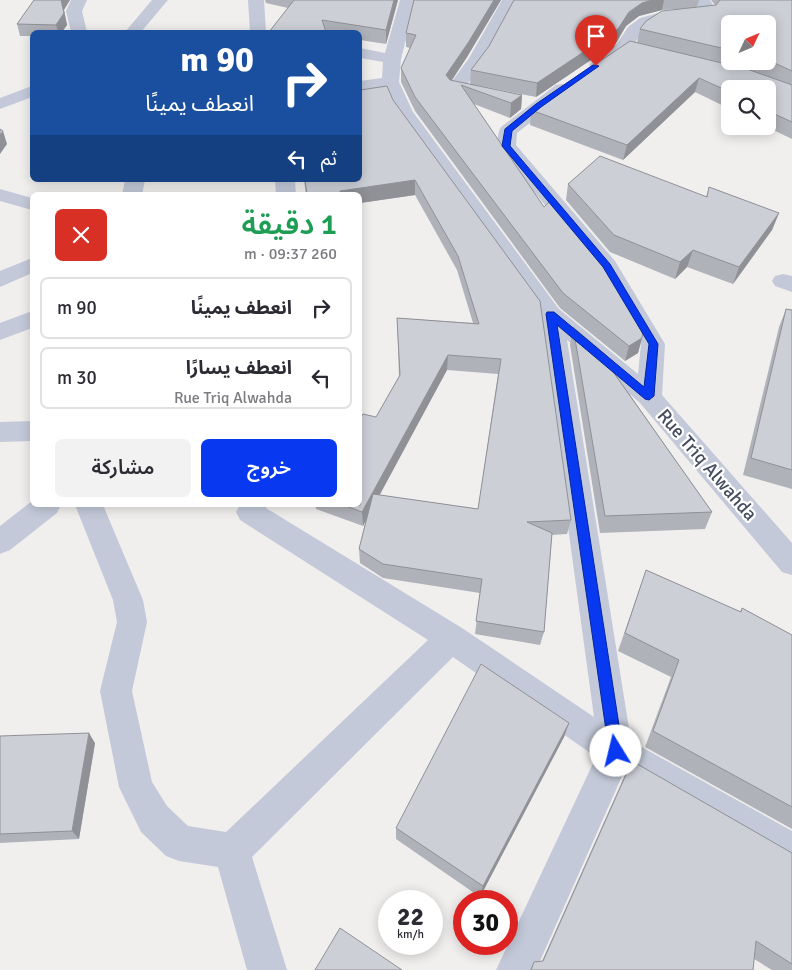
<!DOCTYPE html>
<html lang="ar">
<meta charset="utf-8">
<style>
body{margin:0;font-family:Signika,"Noto Sans Arabic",sans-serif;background:#f2f2f3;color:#2b2b33;direction:rtl;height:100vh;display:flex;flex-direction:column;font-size:19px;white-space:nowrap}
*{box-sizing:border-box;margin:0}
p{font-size:16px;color:#7c7c81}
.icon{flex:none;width:28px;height:28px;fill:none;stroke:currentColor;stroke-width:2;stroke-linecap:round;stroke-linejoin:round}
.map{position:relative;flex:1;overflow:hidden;direction:ltr}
.panel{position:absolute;left:30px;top:192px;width:332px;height:315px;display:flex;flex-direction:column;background:#fff;border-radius:8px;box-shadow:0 2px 12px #0003;direction:rtl}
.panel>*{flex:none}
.top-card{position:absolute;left:30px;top:30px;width:332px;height:152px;border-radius:8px;box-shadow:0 2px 12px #0003;direction:rtl;background:#1a4fa0;color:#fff;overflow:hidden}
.needle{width:32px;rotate:46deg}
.fabs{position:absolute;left:721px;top:15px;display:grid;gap:10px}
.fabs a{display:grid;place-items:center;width:55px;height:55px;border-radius:8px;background:#fff;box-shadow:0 2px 12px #0003;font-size:25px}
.speed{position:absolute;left:378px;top:890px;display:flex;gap:10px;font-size:25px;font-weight:700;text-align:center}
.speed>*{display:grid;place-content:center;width:65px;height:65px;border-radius:50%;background:#fff;box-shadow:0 2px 12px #0003;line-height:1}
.speed small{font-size:12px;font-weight:400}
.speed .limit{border:8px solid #d22;background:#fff;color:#111}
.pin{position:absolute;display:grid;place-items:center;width:42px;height:42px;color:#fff;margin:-51px -21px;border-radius:50% 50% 50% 0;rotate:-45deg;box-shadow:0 0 5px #0007}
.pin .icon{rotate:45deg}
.me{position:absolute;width:55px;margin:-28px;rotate:351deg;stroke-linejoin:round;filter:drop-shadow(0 0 4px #0008)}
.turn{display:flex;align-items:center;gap:18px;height:105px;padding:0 25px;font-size:22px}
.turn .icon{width:65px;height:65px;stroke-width:2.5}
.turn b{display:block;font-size:35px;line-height:42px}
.then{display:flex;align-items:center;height:48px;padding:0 25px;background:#0003;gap:10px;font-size:19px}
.round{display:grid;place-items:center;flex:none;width:52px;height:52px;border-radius:8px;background:#f2f2f3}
.headline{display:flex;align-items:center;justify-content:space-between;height:85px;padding:0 25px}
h1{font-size:30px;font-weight:600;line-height:38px;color:#1e9e55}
.button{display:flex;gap:10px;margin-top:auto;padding:10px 25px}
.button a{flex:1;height:58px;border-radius:8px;background:#0839f1;color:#fff;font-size:20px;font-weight:600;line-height:58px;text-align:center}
.button a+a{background:#f2f2f3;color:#2b2b33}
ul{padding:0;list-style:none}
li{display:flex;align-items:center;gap:15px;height:62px;margin:0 10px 8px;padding:0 15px;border:2px solid #e1e1e2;border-radius:8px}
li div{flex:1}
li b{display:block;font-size:19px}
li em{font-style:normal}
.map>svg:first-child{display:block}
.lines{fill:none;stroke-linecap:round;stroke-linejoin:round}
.street{fill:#c3c9d8;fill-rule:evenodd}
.wall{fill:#b0b2b9;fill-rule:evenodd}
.shaded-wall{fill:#909196}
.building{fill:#cdcfd7;stroke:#909196}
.route{fill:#0839f1;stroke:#05259d}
.labels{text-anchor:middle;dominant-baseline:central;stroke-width:4.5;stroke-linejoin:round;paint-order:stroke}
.street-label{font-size:19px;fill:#454c5e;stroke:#fff}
</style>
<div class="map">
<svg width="792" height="970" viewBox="0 0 792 970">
<rect width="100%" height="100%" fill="#f1efee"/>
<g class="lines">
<path class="street" d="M71,0H87L82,11L87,32H71L66,11Z
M152,0H168L141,32H125Z
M248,0H264L266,32H250Z
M400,0H416L401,59L399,82L413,112L559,309L638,374L641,344L598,269L496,146L499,131L501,127L556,85L562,84L568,85L571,89L568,93L517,133L516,145L615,261L665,344L662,395L792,543V575L782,572L640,403L567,340L631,741L792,831V869L779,864L623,774L536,970H496L596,757L453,657L252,857L287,970H247L218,867L179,861L166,856L141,832L119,787L100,691L117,622L113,600L75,505H103L143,600L147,622L132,691L152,782L167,806L188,826L226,832L428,640L240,520L236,512L240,505H268L266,508L462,628L594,717L539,315L395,113L384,88L360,91V81L382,78L383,62L360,58V48L385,53Z
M502,0H518L486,59L467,85L492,90L495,94L492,98L486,99L450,92L447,88L469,58Z
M694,0H710L717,11L711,17L705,19C689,20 665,17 651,25C641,31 638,40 631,48C624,58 604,72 592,69L589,65L617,44L628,27L640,18L662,12L700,10Z
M32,86V97L0,109V98Z
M125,180H145L142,195H122Z
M275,180H295L296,195H276Z
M0,189L32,198V210L0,201Z
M32,258V273L0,287V271Z
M783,274L792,276V292L775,286L772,281L775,276Z
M32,311V328L0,340V323Z
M32,421V441L0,442V422Z
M32,501V505H61L57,513L10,550L0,554V526Z"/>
</g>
<path class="wall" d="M265,0H398L386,44L360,40V32H269L288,8L266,3Z
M414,0H501L467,57L452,80L470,84L471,70L489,46L514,0H699L697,7L715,5L711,0H792V139L765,126H768V89H730V109L695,92L623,160L530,125L531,110L637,43L640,29L677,9L662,10L639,16L626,26L616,43L536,97L476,85L522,95L521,109L510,118L474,104L544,207L642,338L638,353L625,361L560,308L415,111L401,82V68L410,48L406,47V33ZM730,24H768V61H730Z
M64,10L67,25L62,32H32V36H20L17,24Z
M387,86L571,520L567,534L552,535L544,632L540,645L475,634L480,593L383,578L360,563L359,549L366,519L363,526L316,509L315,505H360L376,417L399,377L397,318L473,323L457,270L415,195L360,203V195H306L304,180H360ZM447,370L498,374L478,509L379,495Z
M568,184L706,197L709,187L779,213L772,230L733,284L687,267L675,279L610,252L566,200Z
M786,309L792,310V489L743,475L779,327Z
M573,327L608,357L607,362L712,512L705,529L600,533L570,345Z
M646,570L740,612L742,608L792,635V829L645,747L671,677L618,651Z
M569,723L564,737L480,897L396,839V828Z
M0,736L95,743L79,839L0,843Z
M632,761L792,853V970H772L754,959L753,970H530L534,962L542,961L624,777Z"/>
<path class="shaded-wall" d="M61,0H70L64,10L67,25L62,32H58L56,25Z
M394,0H398L386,44V30Z
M494,0H501L467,57L446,89V75Z
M652,0H664L662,10L639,16L626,26L616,43L536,97L537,83L642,3Z
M699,78L695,92L623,160L627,145Z
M522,95L521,109L510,118L511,103Z
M3,131L7,144L0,154V135Z
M415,180V195L360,203V195H340V191Z
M779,213L772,230L733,284L739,267Z
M693,250L687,267L675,279L680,262Z
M642,338L638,353L625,361L629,346Z
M448,355L447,370L363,526L362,512Z
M569,723L564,737L480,897L483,886Z
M89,733L95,743L79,839L72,831Z"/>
<path class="building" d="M34,0H61L64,13L56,25L17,24Z
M294,0H394L386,30L322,20L326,32H269Z
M414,0H494L468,43L446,75L450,80L522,95L511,103L461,85L544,207L552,199L609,271L643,329L642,338L629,346L563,293L415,97L401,68L416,35L406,33Z
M514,0H652L642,3L629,12L618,29L537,83L471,70L489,46Z
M720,0H792V71L768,60V24H730V50L640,29L646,21L662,11L716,5Z
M630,41L747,69L792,85V122L768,111V89H730V92L699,78L627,145L531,110L548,96Z
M387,86L393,100L540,301L571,520L527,522L552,533L544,632L476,621L482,579L383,564L359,549L373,494L478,509L501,359L448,355L362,512L343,505H360V419L363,414L376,417L400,375L397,318L479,324L458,256L415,180L340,191V195H307L305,180H360V90Z
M0,129L3,131L0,135Z
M600,156L707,197L709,187L779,213L739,267L693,250L680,262L614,235L568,184Z
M786,309L792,310V470L751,458Z
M573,327L608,357L604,359L712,512L605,516Z
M646,570L741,612L742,608L792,635V807L653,731L679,660L625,633Z
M481,664L569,723L483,886L396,828Z
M89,733L72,831L0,834V736Z
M632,761L792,853V964L756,941L753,970H531L534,962L543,961Z
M340,928L402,970H315Z"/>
<path class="route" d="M593,65L599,66L541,107L512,131L510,146L610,264L658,344L654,396L649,400L645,399L557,325L623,751L621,756L616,758L611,756L609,751L546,314L547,312H554L644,387L649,344L603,267L502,146L505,129L536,104Z"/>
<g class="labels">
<g class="street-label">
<text transform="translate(707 465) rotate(49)">Rue Triq Alwahda</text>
</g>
</g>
</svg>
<div class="fabs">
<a><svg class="needle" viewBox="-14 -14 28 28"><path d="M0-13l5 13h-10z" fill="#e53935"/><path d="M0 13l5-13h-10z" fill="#7c7c81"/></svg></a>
<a><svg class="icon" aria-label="search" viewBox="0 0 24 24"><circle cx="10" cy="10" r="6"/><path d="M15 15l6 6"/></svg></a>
</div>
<div class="speed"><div>22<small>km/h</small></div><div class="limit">30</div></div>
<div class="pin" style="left:596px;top:66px;background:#d93025"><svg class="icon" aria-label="arrive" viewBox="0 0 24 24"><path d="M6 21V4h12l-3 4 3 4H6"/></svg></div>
<svg class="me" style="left:616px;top:751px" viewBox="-20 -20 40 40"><circle r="19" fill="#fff"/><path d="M0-13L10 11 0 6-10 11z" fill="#0839f1"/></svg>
<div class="top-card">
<div class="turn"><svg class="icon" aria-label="right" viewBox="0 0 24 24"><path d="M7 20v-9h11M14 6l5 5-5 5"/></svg><div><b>90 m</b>انعطف يمينًا</div></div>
<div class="then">ثم<svg class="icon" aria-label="left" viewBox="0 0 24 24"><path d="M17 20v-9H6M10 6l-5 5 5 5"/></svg></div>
</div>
<section class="panel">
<div class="headline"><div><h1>1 دقيقة</h1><p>260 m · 09:37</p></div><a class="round" style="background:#d93025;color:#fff"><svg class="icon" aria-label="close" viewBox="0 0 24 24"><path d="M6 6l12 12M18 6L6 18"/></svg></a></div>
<ul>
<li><svg class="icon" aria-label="right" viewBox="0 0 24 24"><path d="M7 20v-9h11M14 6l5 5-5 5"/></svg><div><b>انعطف يمينًا</b></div><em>90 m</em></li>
<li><svg class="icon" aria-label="left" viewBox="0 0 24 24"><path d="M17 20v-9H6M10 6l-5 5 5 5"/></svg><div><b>انعطف يسارًا</b><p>Rue Triq Alwahda</p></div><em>30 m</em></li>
</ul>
<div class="button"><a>خروج</a><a>مشاركة</a></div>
</section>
</div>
